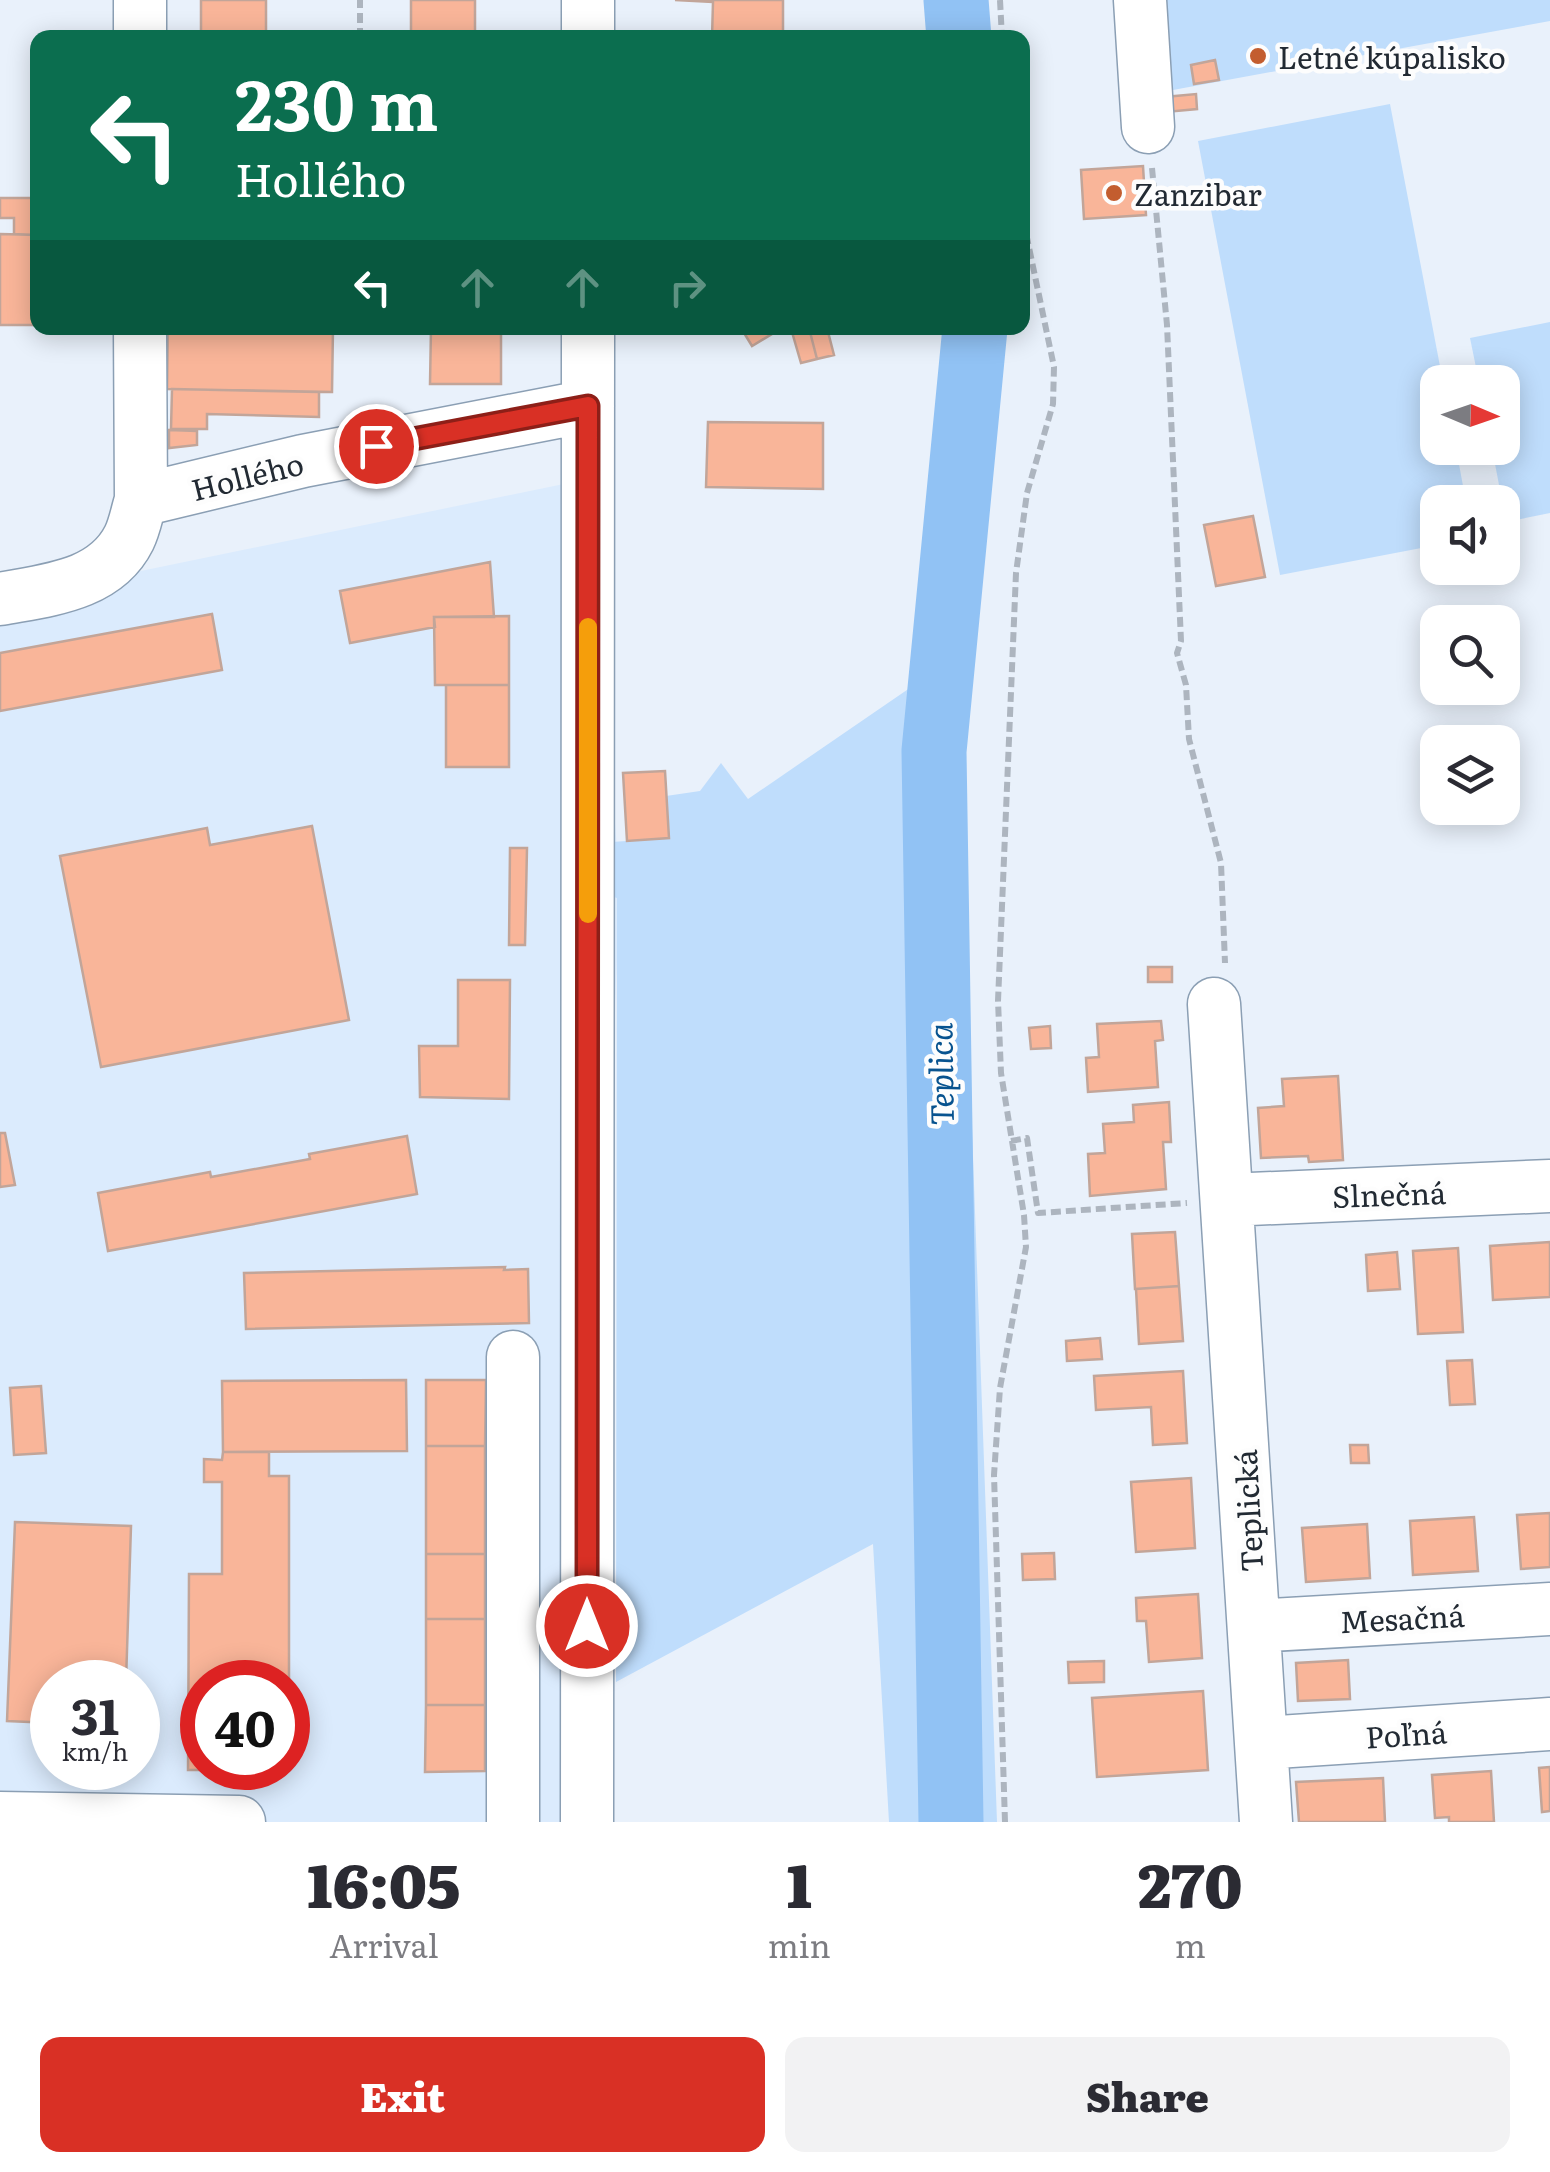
<!DOCTYPE html>
<meta charset="utf-8">
<style>
body{margin:0;font-family:Literata,serif;background:#f2f2f3;color:#2b2b33;height:100vh;display:flex;flex-direction:column;font-size:38px;white-space:nowrap}
*{box-sizing:border-box;margin:0}
p{font-size:32px;color:#7c7c81}
.icon{flex:none;width:55px;height:55px;fill:none;stroke:currentColor;stroke-width:2;stroke-linecap:round;stroke-linejoin:round}
.map{position:relative;height:1822px;overflow:hidden}
.sheet{display:flex;flex-direction:column;background:#fff;flex:1}
.sheet>*{flex:none}
.guide{position:absolute;left:30px;top:30px;width:1000px;height:305px;border-radius:20px;box-shadow:0 5px 25px #0003;background:#0b6e4f;color:#fff;overflow:hidden}
.needle{width:65px;rotate:92deg}
.buttons{position:absolute;left:1420px;top:365px;display:grid;gap:20px}
.buttons a{display:grid;place-items:center;width:100px;height:100px;border-radius:20px;background:#fff;box-shadow:0 5px 25px #0003;font-size:50px}
.speed{position:absolute;left:30px;top:1660px;display:flex;gap:20px;font-size:50px;font-weight:700;text-align:center}
.speed>*{display:grid;place-content:center;width:130px;height:130px;border-radius:50%;background:#fff;box-shadow:0 5px 25px #0003;line-height:1}
.speed small{font-size:25px;font-weight:400}
.speed .limit{border:15px solid #d22;background:#fff;color:#111}
.pin{position:absolute;display:grid;place-items:center;width:85px;height:85px;color:#fff;margin:-42px;border:5px solid #fff;border-radius:50%;box-shadow:0 2px 10px #0007}
.me{position:absolute;width:110px;margin:-55px;rotate:0deg;stroke-linejoin:round;filter:drop-shadow(0 0 8px #0008)}
.turn{display:flex;align-items:center;gap:35px;height:210px;padding:0 40px;font-size:45px}
.turn .icon{width:130px;height:130px;stroke-width:2.5}
.turn b{display:block;font-size:70px;line-height:85px}
.lanes{display:flex;align-items:center;height:95px;padding:0 40px;background:#0003;justify-content:center;gap:50px;direction:ltr}
.lanes .off{opacity:.35}
.eta{display:flex;justify-content:space-evenly;align-items:center;height:170px;text-align:center}
.eta b{font-size:60px;font-weight:800;line-height:70px}
.button{display:flex;gap:20px;margin-top:auto;padding:20px 40px}
.button a{flex:1;height:115px;border-radius:20px;background:#d93025;color:#fff;font-size:40px;font-weight:800;line-height:115px;text-align:center}
.button a+a{background:#f2f2f3;color:#2b2b33}
.map>svg:first-child{display:block}
.built{fill:#dbebfd;fill-rule:evenodd}
.green{fill:#bfddfc}
.lines{fill:none;stroke-linecap:round;stroke-linejoin:round}
.river{stroke:#91c2f4;stroke-width:65}
.building{fill:#f9b599;stroke:#c2a599;stroke-width:2.5;fill-rule:evenodd}
.minor-casing{stroke:#8b9fb4;stroke-width:55}
.path{stroke:#adb5bf;stroke-width:6;stroke-dasharray:10 5;stroke-linecap:butt}
.minor{stroke:#fff;stroke-width:52}
.route-casing{stroke:#8d1f18;stroke-width:25}
.route{stroke:#d93025;stroke-width:18}
.slow{stroke:#f59e0b;stroke-width:18}
.poi-dot{fill:#c35d2f;stroke:#fdfdfd;stroke-width:4}
.labels{text-anchor:middle;dominant-baseline:central;stroke-width:9;stroke-linejoin:round;paint-order:stroke}
.poi-label{font-size:30px;fill:#222a33;stroke:#fdfdfd;text-anchor:start}
.street-label{font-size:30px;fill:#222a33;stroke:#fdfdfd}
.water-label{font-size:32px;font-style:italic;fill:#08538f;stroke:#fdfdfd}
</style>
<div class="map">
<svg width="1550" height="1822" viewBox="0 0 1550 1822">
<rect width="100%" height="100%" fill="#e9f1fb"/>
<path class="built" d="M588,479L620,887L581,1822H0V600ZM52,1682H138V1768H52ZM202,1682H288V1768H202Z"/>
<path class="green" d="M1156,0H1550V21L1162,92Z
M1390,104L1443,382H1438V448H1456L1466,502H1438L1437,545L1280,575L1198,141Z
M1550,322V513L1506,522L1492,448H1502V382H1479L1470,338Z
M955,657L997,1822H889L873,1544L616,1682L617,898L614,897L612,842L669,838L666,796L700,791L721,763L748,799Z"/>
<g class="lines">
<path class="river" d="M956,0L959,38
M951,1822L934,751L975,328"/>
</g>
<path class="building" d="M201,0H266V38H201Z
M411,0H475V38H411Z
M675,0H783V38H712L713,2Z
M1215,60L1219,80L1194,84L1191,65Z
M1196,94L1197,109L1166,112L1165,97Z
M1143,166L1146,215L1084,219L1081,170Z
M0,198H37L36,235L14,234V218H0Z
M0,234L38,235V325H0Z
M168,328H333L332,392L167,389Z
M431,328H501V384H430Z
M741,328H782L752,346Z
M809,328L817,359L801,363L792,332Z
M809,328H827L834,355L817,359Z
M172,389L319,392V417L207,414V429H171Z
M708,422L823,423V489L706,487Z
M169,430L197,431V445L169,448Z
M1253,516L1265,577L1216,586L1204,525Z
M490,562L494,617H434L435,627L350,643L340,591Z
M212,614L222,670L0,711V653Z
M509,616V685H435L434,617Z
M446,685H509V767H446Z
M665,771L669,838L627,841L623,773Z
M312,826L349,1020L101,1067L60,856L207,828L210,845Z
M510,848H527L525,945H509Z
M1148,967H1172V982H1148Z
M458,980H510L509,1099L420,1097L419,1046H458Z
M1161,1021L1163,1040L1155,1041L1158,1087L1088,1092L1086,1058L1099,1057L1097,1024Z
M1050,1026L1051,1048L1031,1049L1029,1028Z
M1338,1076L1343,1160L1309,1162L1308,1156L1261,1158L1258,1108L1284,1106L1282,1079Z
M1169,1102L1171,1142H1163L1166,1189L1090,1196L1088,1154L1105,1153L1103,1124L1134,1122L1133,1105Z
M0,1133H5L15,1185L0,1187Z
M407,1136L417,1194L108,1251L98,1193L210,1172L211,1177L310,1159L309,1154Z
M1175,1232L1179,1286L1135,1289L1132,1234Z
M1550,1242V1297L1493,1300L1490,1246Z
M1458,1248L1463,1332L1418,1334L1413,1251Z
M1397,1252L1400,1289L1368,1291L1366,1255Z
M505,1267L504,1270L528,1269L529,1323L246,1329L244,1273Z
M1179,1286L1183,1341L1139,1344L1136,1289Z
M1100,1338L1102,1359L1067,1361L1066,1341Z
M1472,1360L1475,1404L1450,1405L1447,1361Z
M1183,1371L1187,1443L1153,1445L1151,1407L1096,1410L1094,1376Z
M406,1380L407,1451L223,1452L222,1381Z
M426,1380H486L485,1446H426Z
M41,1386L46,1453L14,1455L10,1388Z
M1350,1445H1368L1369,1463H1351Z
M426,1446H485V1554H426Z
M223,1452H269V1476H289V1770H188L189,1574H222V1482H204V1459L222,1460ZM202,1682H288V1768H202Z
M1191,1478L1195,1548L1136,1552L1131,1482Z
M1550,1513V1567L1521,1569L1517,1515Z
M1474,1517L1478,1571L1413,1575L1410,1521Z
M15,1522L131,1526L126,1682H52V1723L7,1721Z
M1367,1524L1370,1578L1306,1582L1302,1528Z
M1054,1553L1055,1579L1023,1580L1022,1554Z
M426,1554H485V1619H426Z
M1198,1594L1202,1658L1149,1662L1146,1621H1137L1136,1598Z
M426,1619H485V1705H426Z
M1348,1660L1350,1699L1298,1701L1296,1663Z
M1104,1661V1682L1069,1683L1068,1662Z
M1203,1691L1208,1770L1097,1777L1092,1698Z
M426,1705H485V1771L425,1772Z
M1550,1767V1811L1542,1812L1539,1768Z
M1491,1771L1494,1822H1449V1817L1435,1818L1432,1775Z
M1383,1778L1385,1822H1299L1296,1782Z"/>
<g class="lines">
<g class="minor-casing">
<path id="minor" d="M588,0V38
M1140,0L1148,127
M140,38V0
M140,328L141,500
M0,599C47,590 105,586 129,538C135,526 137,512 141,500L303,461L588,406
M1214,1004L1266,1822
M1228,1200L1550,1186
M1254,1626L1550,1609
M1262,1743L1550,1724
M0,1818L239,1822
M513,1822V1357
M587,1822L588,328"/>
</g>
<path class="path" d="M1000,0L1002,38
M360,38V0
M1152,168L1167,325L1181,641L1177,653L1186,685L1189,739L1221,863L1225,963
M1011,1141L1027,1138L1038,1213L1187,1203
M1005,1822L994,1475L1000,1388L1026,1247L1024,1215L1001,1073L998,1001L1016,573L1027,493L1053,404L1054,367L1022,214"/>
<use href="#minor" class="minor"/>
</g>
<g class="lines">
<g class="route-casing">
<path id="route" d="M376,446L588,406L587,1626"/>
</g>
<use href="#route" class="route"/>
<path class="slow" d="M588,914V627"/>
</g>
<g class="poi-dot">
<circle cx="1258" cy="56" r="10"/>
<circle cx="1114" cy="193" r="10"/>
</g>
<g class="labels">
<g class="poi-label">
<text x="1278" y="56">Letné kúpalisko</text>
<text x="1134" y="193">Zanzibar</text>
</g>
<g class="street-label">
<text transform="translate(247 475) rotate(-14)">Hollého</text>
<text transform="translate(1389 1193) rotate(-2)">Slnečná</text>
<text transform="translate(1247 1511) rotate(-93)">Teplická</text>
<text transform="translate(1402 1617) rotate(-3)">Mesačná</text>
<text transform="translate(1406 1733) rotate(-4)">Poľná</text>
</g>
<g class="water-label">
<text transform="translate(939 1074) rotate(-91)">Teplica</text>
</g>
</g>
</svg>
<div class="buttons">
<a><svg class="needle" viewBox="-14 -14 28 28"><path d="M0-13l5 13h-10z" fill="#e53935"/><path d="M0 13l5-13h-10z" fill="#7c7c81"/></svg></a>
<a><svg class="icon" aria-label="sound" viewBox="0 0 24 24"><path d="M4 9h4l5-4v14l-5-4H4zM17 9q2 3 0 6"/></svg></a>
<a><svg class="icon" aria-label="search" viewBox="0 0 24 24"><circle cx="10" cy="10" r="6"/><path d="M15 15l6 6"/></svg></a>
<a><svg class="icon" aria-label="layers" viewBox="0 0 24 24"><path d="M12 4l9 5-9 5-9-5zM3 14l9 5 9-5"/></svg></a>
</div>
<div class="speed"><div>31<small>km/h</small></div><div class="limit">40</div></div>
<div class="pin" style="left:376px;top:446px;background:#d93025"><svg class="icon" aria-label="arrive" viewBox="0 0 24 24"><path d="M6 21V4h12l-3 4 3 4H6"/></svg></div>
<svg class="me" style="left:587px;top:1626px" viewBox="-20 -20 40 40"><circle r="17" fill="#d93025" stroke="#fff" stroke-width="3"/><path d="M0-11L8 9 0 5-8 9z" fill="#fff"/></svg>
<div class="guide">
<div class="turn"><svg class="icon" aria-label="left" viewBox="0 0 24 24"><path d="M17 20v-9H6M10 6l-5 5 5 5"/></svg><div><b>230 m</b>Hollého</div></div>
<div class="lanes"><svg class="icon" aria-label="left" viewBox="0 0 24 24"><path d="M17 20v-9H6M10 6l-5 5 5 5"/></svg><svg class="icon off" aria-label="ahead" viewBox="0 0 24 24"><path d="M12 20V5M6 11l6-6 6 6"/></svg><svg class="icon off" aria-label="ahead" viewBox="0 0 24 24"><path d="M12 20V5M6 11l6-6 6 6"/></svg><svg class="icon off" aria-label="right" viewBox="0 0 24 24"><path d="M7 20v-9h11M14 6l5 5-5 5"/></svg></div>
</div>
</div>
<section class="sheet">
<div class="eta">
<div><b>16:05</b><p>Arrival</p></div>
<div><b>1</b><p>min</p></div>
<div><b>270</b><p>m</p></div>
</div>
<div class="button"><a>Exit</a><a>Share</a></div>
</section>
